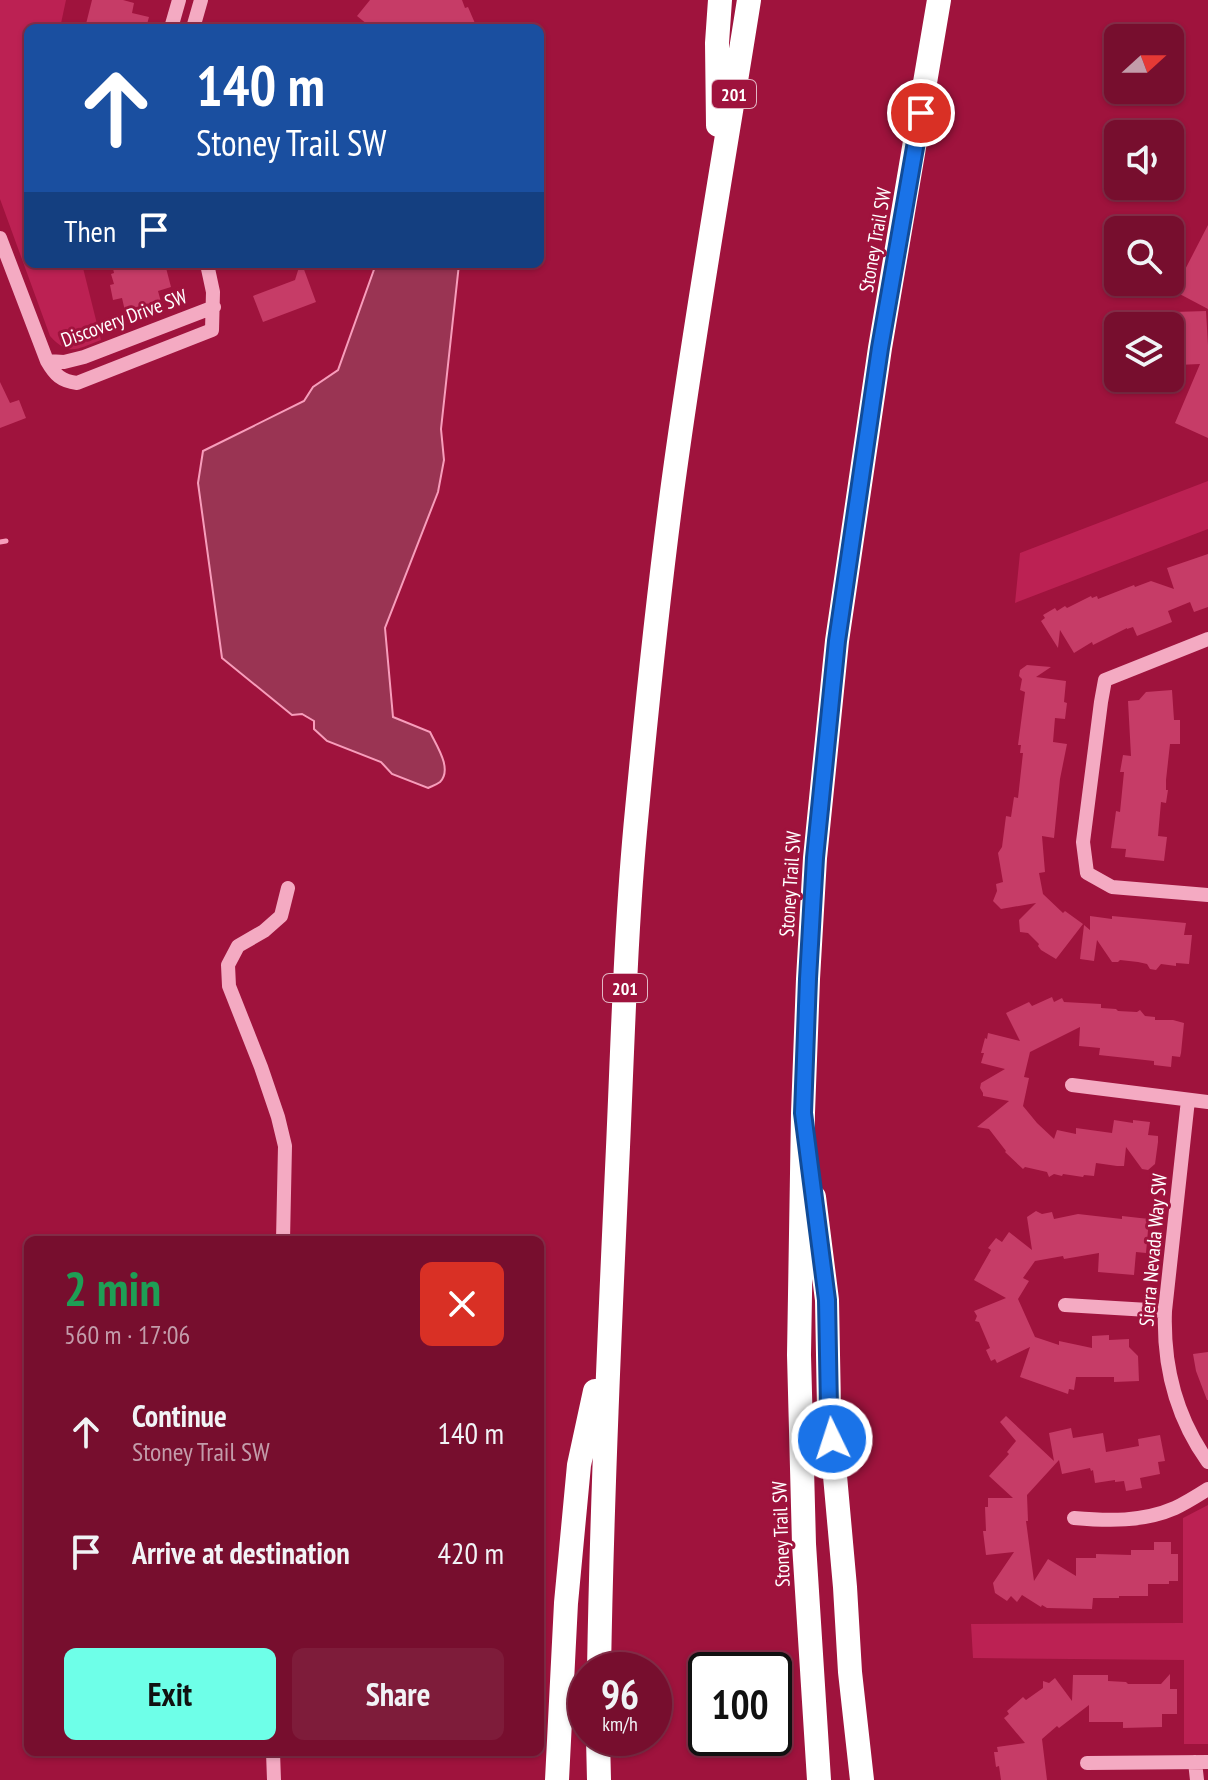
<!DOCTYPE html>
<meta charset="utf-8">
<style>
body{margin:0;font-family:"PT Sans Narrow",sans-serif;background:#7e1c3a;color:#f1f3f6;height:100vh;display:flex;flex-direction:column;font-size:30px;white-space:nowrap}
*{box-sizing:border-box;margin:0}
p{font-size:26px;color:#c39caa}
.icon{flex:none;width:44px;height:44px;fill:none;stroke:currentColor;stroke-width:2;stroke-linecap:round;stroke-linejoin:round}
.map{position:relative;flex:1;overflow:hidden}
.details{position:absolute;left:24px;top:1236px;width:520px;height:520px;display:flex;flex-direction:column;background:#770e2e;border-radius:12px;box-shadow:0 2px 6px #0004,0 0 0 2px #882e4a}
.details>*{flex:none}
.banner{position:absolute;left:24px;top:24px;width:520px;height:244px;border-radius:12px;box-shadow:0 2px 6px #0004,0 0 0 2px #882e4a;background:#1a4fa0;color:#fff;overflow:hidden}
.needle{width:52px;rotate:69deg}
.controls{position:absolute;left:1104px;top:24px;display:grid;gap:16px}
.controls a{display:grid;place-items:center;width:80px;height:80px;border-radius:12px;background:#770e2e;box-shadow:0 2px 6px #0004,0 0 0 2px #882e4a;font-size:40px}
.speed{position:absolute;left:568px;top:1652px;display:flex;gap:16px;font-size:40px;font-weight:700;text-align:center}
.speed>*{display:grid;place-content:center;width:104px;height:104px;border-radius:50%;background:#770e2e;box-shadow:0 2px 6px #0004,0 0 0 2px #882e4a;line-height:1}
.speed small{font-size:20px;font-weight:400}
.speed .limit{border:4px solid #111;border-radius:12px;background:#fff;color:#111}
.pin{position:absolute;display:grid;place-items:center;width:68px;height:68px;color:#fff;margin:-34px;border:4px solid #fff;border-radius:50%;box-shadow:0 2px 8px #0007}
.me{position:absolute;width:88px;margin:-44px;rotate:356deg;stroke-linejoin:round;filter:drop-shadow(0 0 6px #0008)}
.turn{display:flex;align-items:center;gap:28px;height:168px;padding:0 40px;font-size:36px}
.turn .icon{width:104px;height:104px;stroke-width:2.5}
.turn b{display:block;font-size:56px;line-height:68px}
.then{display:flex;align-items:center;height:76px;padding:0 40px;background:#0003;gap:16px;font-size:30px}
.round{display:grid;place-items:center;flex:none;width:84px;height:84px;border-radius:12px;background:#7e1c3a}
.summary{display:flex;align-items:center;justify-content:space-between;height:136px;padding:0 40px}
h1{font-size:48px;font-weight:700;line-height:60px;color:#1e9e55}
.primary-button{display:flex;gap:16px;margin-top:auto;padding:16px 40px}
.primary-button a{flex:1;height:92px;border-radius:12px;background:#6effe8;color:#111;font-size:32px;font-weight:700;line-height:92px;text-align:center}
.primary-button a+a{background:#7e1c3a;color:#f1f3f6}
ul{padding:0;list-style:none}
li{display:flex;align-items:center;gap:24px;height:120px;padding:0 40px}
li div{flex:1}
li b{display:block;font-size:30px}
li em{font-style:normal}
.map>svg:first-child{display:block}
.green{fill:#bc2153}
.water{fill:#9a3453;stroke:#f79dbb;stroke-width:2}
.lines{fill:none;stroke-linecap:round;stroke-linejoin:round}
.stream{stroke:#f79dbb;stroke-width:5}
.building{fill:#c63c67}
.minor{stroke:#f4aac2;stroke-width:14}
.highway{stroke:#fff;stroke-width:24}
.route-casing{stroke:#114b97;stroke-width:20}
.route{stroke:#1a73e8;stroke-width:14}
.labels{text-anchor:middle;dominant-baseline:central;stroke-width:6;stroke-linejoin:round;paint-order:stroke}
.shield{fill:#9f133d;stroke:#e2b8c5;stroke-width:2}
.shield-label{font-size:18px;font-weight:bold;fill:#fff}
.street-label{font-size:20px;fill:#fff;stroke:#9f133d}
</style>
<div class="map">
<svg width="1208" height="1780" viewBox="0 0 1208 1780">
<rect width="100%" height="100%" fill="#9f133d"/>
<path class="green" d="M0,0H66L60,28H28V264H82L101,340C77,349 69,357 50,336L0,199Z
M1208,481V529L1015,603L1020,553Z
M1208,1505V1744H1184V1660L973,1658L971,1624L1183,1623V1518Z"/>
<path class="water" d="M376,264H459L441,429L444,460L438,492L385,628L393,717L430,732C436,745 453,769 440,782C436,785 432,786 428,788L392,774L381,762L327,741L314,729V721L302,714L292,715L222,658L198,483L203,451L304,401L313,387L338,370Z"/>
<g class="lines">
<path class="stream" d="M0,542L6,541"/>
</g>
<path class="building" d="M92,0H123L134,3L132,13L149,17L146,28H85Z
M370,0H462L465,8L468,7L477,28H372L357,16Z
M1208,225V309L1174,291Z
M112,264H165L171,287L158,291L161,302L125,311L122,298L113,300L110,285L114,284L111,274L114,273Z
M300,264H302L316,302L263,322L253,296L295,280Z
M1206,311L1208,345V438L1175,423L1200,364L1177,365V362L1170,363V316L1174,315V312Z
M0,382L10,403L19,400L26,418L0,428Z
M1208,554V607L1194,612L1190,602L1168,611L1172,622L1137,636L1133,627L1127,629V628L1093,645L1092,642L1074,653L1060,630L1058,648L1041,621L1045,618L1043,615L1055,608L1057,611L1065,606L1067,608L1091,596L1092,598L1097,596L1098,599L1134,585L1135,587L1151,581L1174,589L1167,568Z
M1027,665L1051,667L1036,677L1066,681L1064,702L1067,703L1065,719L1055,718L1053,742L1067,744L1060,779L1054,838L1042,836L1045,872L1039,873L1043,894L1063,913L1065,911L1083,924L1056,959L1041,950L1038,946L1039,944L1028,933L1020,932L1019,920L1036,903L1001,909L993,901L997,891L996,884L1003,882L998,853L1002,847L1006,816L1011,817L1014,797L1018,798L1023,753H1020L1021,745H1018L1025,692L1020,690L1022,679L1019,676L1020,670Z
M1172,690L1174,720H1180V744H1170L1166,780V790H1168L1166,803L1161,802L1158,836L1167,837L1164,861L1125,857L1126,849L1111,848L1116,811L1120,812L1124,772H1120L1123,755L1131,756L1128,701L1139,700L1146,692Z
M1090,916L1112,919V916L1186,923L1184,935H1192L1189,964L1176,963V966L1161,964L1156,970L1150,969L1147,964L1138,962L1120,960L1118,962H1112L1097,940L1094,961L1080,959L1084,925L1090,930Z
M1052,997L1054,1002L1062,998L1064,1002L1101,1004V1008L1116,1009L1118,1011L1137,1012L1140,1010L1145,1016L1155,1017V1020H1173L1184,1023L1181,1053L1180,1057L1172,1056L1171,1067L1154,1065V1061L1099,1055L1100,1048L1079,1046L1080,1027L1030,1052L1024,1077L1029,1078L1023,1106L1037,1123L1054,1139L1057,1130L1076,1134V1128L1112,1133L1114,1120L1133,1123V1120L1150,1122L1148,1135L1158,1136V1142L1155,1164L1148,1170L1142,1169L1126,1147L1124,1166H1117L1096,1163L1094,1176L1084,1175L1083,1177L1063,1174L1062,1176L1054,1174L1049,1177L1047,1172L1025,1167L1023,1169L1005,1152L1006,1151L989,1129L977,1127L1009,1101L983,1096V1093L980,1088L981,1083L1005,1069L981,1063L984,1053H981L985,1038L987,1039L988,1033L1020,1041L1006,1013L1029,1002L1032,1006Z
M1036,1211L1042,1214L1052,1212L1054,1219L1078,1214L1122,1219V1216L1149,1219L1146,1253L1136,1252L1134,1275L1098,1272L1099,1253L1064,1259L1063,1256L1035,1261L1023,1278L1029,1281L1018,1299L1035,1337L1059,1345V1341L1092,1348V1336L1109,1335V1340L1129,1339V1347L1138,1356L1139,1381L1114,1382V1377H1076L1074,1390L1069,1389L1068,1394L1020,1377L1030,1347L997,1363L995,1359L991,1361L986,1350L990,1348L979,1322L975,1321L977,1316L974,1311L1006,1298L974,1280L991,1250L988,1248L996,1238L1002,1242L1009,1232L1032,1250L1027,1217Z
M1208,1352V1400H1207L1196,1371L1193,1354Z
M1006,1416L1054,1461L1049,1433L1071,1428L1073,1438L1103,1433L1106,1452L1139,1446L1138,1439L1160,1435L1165,1461L1158,1462L1160,1474L1140,1478L1142,1488L1126,1491L1124,1481L1115,1482V1480L1095,1483L1093,1470L1091,1471L1090,1468L1062,1474L1059,1460L1027,1495L1028,1521H1026L1034,1581L1048,1559L1076,1576V1558H1096V1554L1131,1555V1550H1154V1542H1171V1554H1178V1581H1169V1584H1148V1596H1119V1598H1093L1092,1609L1047,1608L1042,1605L1041,1607L1022,1595L1017,1602L1011,1596L1007,1601L995,1593L993,1583L1014,1552L986,1555L983,1531H986L985,1507H988V1498H1013L989,1476L1009,1454L1007,1452L1016,1441L1000,1422Z
M1170,1674V1689H1177V1714H1162V1727L1123,1728V1722H1089V1705L1059,1728L1057,1726L1042,1739L1047,1780H1001L999,1766L996,1767L994,1752H998L997,1747L1025,1743L1004,1718L1009,1714L1007,1711L1023,1697L1026,1700L1043,1688V1681L1049,1683L1055,1678L1072,1701L1073,1675H1108V1681L1126,1682L1128,1684H1161Z"/>
<g class="lines">
<path class="minor" d="M171,28L179,0
M193,28L201,0
M0,238L47,361C55,375 61,381 77,383L212,330L213,292L207,264
M47,361L64,362L84,357L214,307
M1208,639L1105,680L1101,702L1083,842L1087,873L1112,887L1208,895
M1072,1085L1208,1102
M1188,1100L1165,1311C1163,1366 1176,1417 1208,1462
M283,1240L285,1146L278,1117L261,1067L229,986L228,965L238,946L264,931L281,916L288,888
M1065,1305L1165,1311
M1074,1518C1108,1521 1143,1522 1175,1508C1186,1503 1197,1496 1208,1489
M273,1752L274,1780
M1195,1762L1197,1780
M1087,1763L1208,1762"/>
<path class="highway" d="M718,125L717,43L720,0
M814,1197L827,1300L829,1409L845,1587L850,1672L862,1780
M599,1670C602,1496 610,1322 618,1147C623,1035 626,922 637,810C647,704 658,598 672,492C694,327 723,164 749,0
M598,1738L599,1780
M557,1780L566,1603L579,1465L595,1391
M819,1780L804,1544L799,1355L803,1113L808,979L815,858L837,641L880,348L939,0"/>
</g>
<g class="lines">
<g class="route-casing">
<path id="route" d="M832,1439L829,1409L827,1300L803,1113L808,979L815,858L837,641L880,348L921,113"/>
</g>
<use href="#route" class="route"/>
</g>
<g class="labels">
<g class="shield">
<rect x="712" y="80" width="44" height="28" rx="6"/>
<rect x="603" y="974" width="44" height="28" rx="6"/>
</g>
<g class="shield-label">
<text x="734" y="94">201</text>
<text x="625" y="988">201</text>
</g>
<g class="street-label">
<text transform="translate(875 240) rotate(-80)">Stoney Trail SW</text>
<text transform="translate(124 318) rotate(-20)">Discovery Drive SW</text>
<text transform="translate(790 884) rotate(-86)">Stoney Trail SW</text>
<text transform="translate(1153 1250) rotate(-85)">Sierra Nevada Way SW</text>
<text transform="translate(781 1534) rotate(-92)">Stoney Trail SW</text>
</g>
</g>
</svg>
<div class="controls">
<a><svg class="needle" viewBox="-14 -14 28 28"><path d="M0-13l5 13h-10z" fill="#e53935"/><path d="M0 13l5-13h-10z" fill="#c39caa"/></svg></a>
<a><svg class="icon" aria-label="sound" viewBox="0 0 24 24"><path d="M4 9h4l5-4v14l-5-4H4zM17 9q2 3 0 6"/></svg></a>
<a><svg class="icon" aria-label="search" viewBox="0 0 24 24"><circle cx="10" cy="10" r="6"/><path d="M15 15l6 6"/></svg></a>
<a><svg class="icon" aria-label="layers" viewBox="0 0 24 24"><path d="M12 4l9 5-9 5-9-5zM3 14l9 5 9-5"/></svg></a>
</div>
<div class="speed"><div>96<small>km/h</small></div><div class="limit">100</div></div>
<div class="pin" style="left:921px;top:113px;background:#d93025"><svg class="icon" aria-label="arrive" viewBox="0 0 24 24"><path d="M6 21V4h12l-3 4 3 4H6"/></svg></div>
<svg class="me" style="left:832px;top:1439px" viewBox="-20 -20 40 40"><circle r="17" fill="#1a73e8" stroke="#fff" stroke-width="3"/><path d="M0-11L8 9 0 5-8 9z" fill="#fff"/></svg>
<div class="banner">
<div class="turn"><svg class="icon" aria-label="ahead" viewBox="0 0 24 24"><path d="M12 20V5M6 11l6-6 6 6"/></svg><div><b>140 m</b>Stoney Trail SW</div></div>
<div class="then">Then<svg class="icon" aria-label="arrive" viewBox="0 0 24 24"><path d="M6 21V4h12l-3 4 3 4H6"/></svg></div>
</div>
<section class="details">
<div class="summary"><div><h1>2 min</h1><p>560 m · 17:06</p></div><a class="round" style="background:#d93025;color:#fff"><svg class="icon" aria-label="close" viewBox="0 0 24 24"><path d="M6 6l12 12M18 6L6 18"/></svg></a></div>
<ul>
<li><svg class="icon" aria-label="ahead" viewBox="0 0 24 24"><path d="M12 20V5M6 11l6-6 6 6"/></svg><div><b>Continue</b><p>Stoney Trail SW</p></div><em>140 m</em></li>
<li><svg class="icon" aria-label="arrive" viewBox="0 0 24 24"><path d="M6 21V4h12l-3 4 3 4H6"/></svg><div><b>Arrive at destination</b></div><em>420 m</em></li>
</ul>
<div class="primary-button"><a>Exit</a><a>Share</a></div>
</section>
</div>
